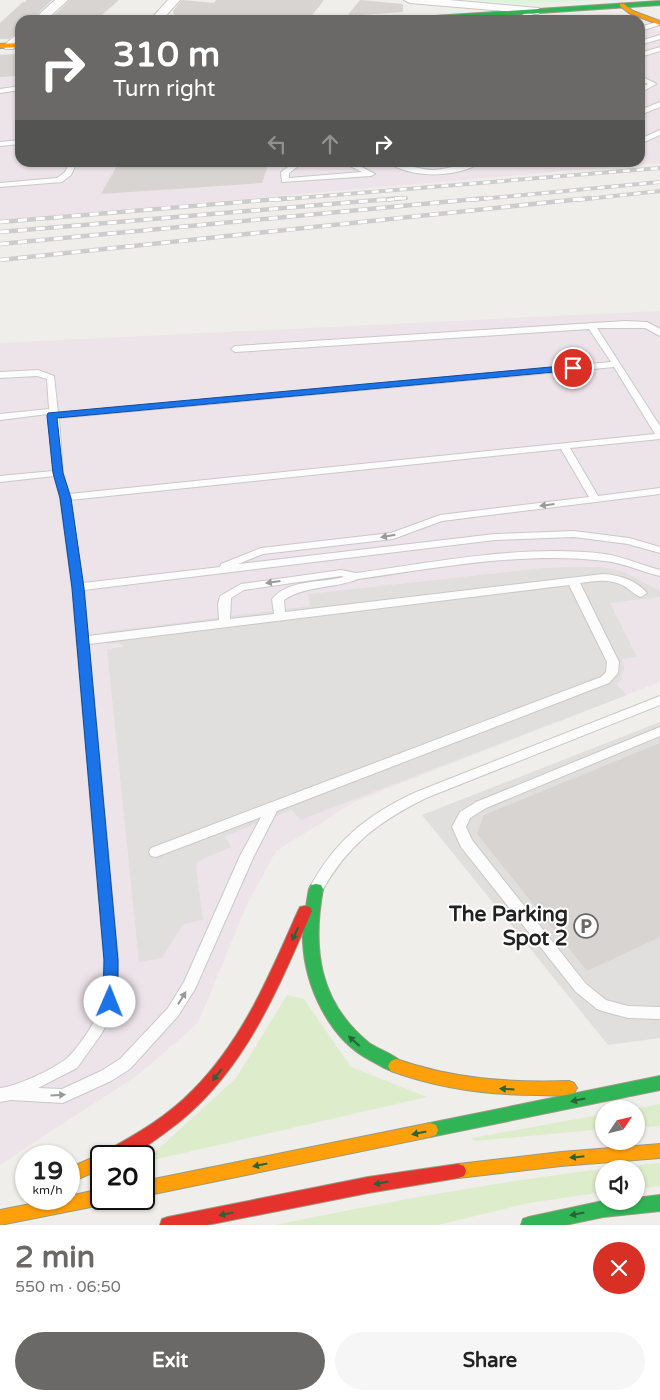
<!DOCTYPE html>
<meta charset="utf-8">
<style>
body{margin:0;font-family:"Varela Round",sans-serif;background:#f6f6f6;color:#222;height:100vh;display:flex;flex-direction:column;font-size:19px;white-space:nowrap}
*{box-sizing:border-box;margin:0}
p{font-size:16px;color:#767676}
.icon{flex:none;width:28px;height:28px;fill:none;stroke:currentColor;stroke-width:2;stroke-linecap:round;stroke-linejoin:round}
.map{position:relative;height:1225px;overflow:hidden}
.drawer{display:flex;flex-direction:column;background:#fff;flex:1}
.drawer>*{flex:none}
.top-card{position:absolute;left:15px;top:15px;width:630px;height:152px;border-radius:15px;box-shadow:0 1px 4px #0004;background:#6a6968;color:#fff;overflow:hidden}
.needle{width:32px;rotate:55deg}
.tools{position:absolute;left:595px;top:1100px;display:grid;gap:10px}
.tools a{display:grid;place-items:center;width:50px;height:50px;border-radius:50%;background:#fff;box-shadow:0 1px 4px #0004;font-size:25px}
.speed{position:absolute;left:15px;top:1145px;display:flex;gap:10px;font-size:25px;font-weight:700;text-align:center}
.speed>*{display:grid;place-content:center;width:65px;height:65px;border-radius:50%;background:#fff;box-shadow:0 1px 4px #0004;line-height:1}
.speed small{font-size:12px;font-weight:400}
.speed .limit{border:2px solid #111;border-radius:8px;background:#fff;color:#111}
.pin{position:absolute;display:grid;place-items:center;width:42px;height:42px;color:#fff;margin:-21px;border:2px solid #fff;border-radius:50%;box-shadow:0 1px 5px #0007}
.me{position:absolute;width:55px;margin:-28px;rotate:1deg;stroke-linejoin:round;filter:drop-shadow(0 0 4px #0008)}
.turn{display:flex;align-items:center;gap:18px;height:105px;padding:0 15px;font-size:22px}
.turn .icon{width:65px;height:65px;stroke-width:2.5}
.turn b{display:block;font-size:35px;line-height:42px}
.lanes{display:flex;align-items:center;height:48px;padding:0 15px;background:#0003;justify-content:center;gap:25px;direction:ltr}
.lanes .off{opacity:.35}
.round{display:grid;place-items:center;flex:none;width:52px;height:52px;border-radius:26px;background:#f6f6f6}
.summary{display:flex;align-items:center;justify-content:space-between;height:85px;padding:0 15px}
h1{font-size:30px;font-weight:700;line-height:38px;color:#6a6968}
.button{display:flex;gap:10px;margin-top:auto;padding:10px 15px}
.button a{flex:1;height:58px;border-radius:30px;background:#6a6968;color:#fff;font-size:20px;font-weight:700;line-height:58px;text-align:center}
.button a+a{background:#f6f6f6;color:#222}
.map>svg:first-child{display:block}
.industrial{fill:#ede4e9}
.grass{fill:#ddeccb}
.park{fill:#daf5da}
.parking{fill:#e0dfde}
.building{fill:#d7d4d2}
.lines{fill:none;stroke-linecap:round;stroke-linejoin:round}
.lane-casing{stroke:#c9c8c7;stroke-width:2}
.street-casing{stroke:#c9c8c7;stroke-width:2}
.fast-casing{stroke:#999a82;stroke-width:2}
.slow-casing{stroke:#999a82;stroke-width:2}
.jam-casing{stroke:#999a82;stroke-width:2}
.lane{fill:#fdfcfc;fill-rule:evenodd}
.street{fill:#fdfcfc;fill-rule:evenodd}
.fast{fill:#30b455;fill-rule:evenodd}
.slow{fill:#ff9f0a;fill-rule:evenodd}
.jam{fill:#e5322d;fill-rule:evenodd}
.rail-far1-casing{stroke:#ccc;stroke-width:4}
.rail-casing{stroke:#ccc;stroke-width:4.5}
.rail-far1{stroke:#fff;stroke-width:2.5;stroke-dasharray:7;stroke-linecap:butt}
.rail{stroke:#fff;stroke-width:3;stroke-dasharray:9;stroke-linecap:butt}
.oneway{fill:#9a9a9a}
.oneway2{fill:#286439}
.route{fill:#1a73e8;stroke:#114b97}
.labels{text-anchor:middle;dominant-baseline:central;stroke-width:4;stroke-linejoin:round;paint-order:stroke}
.near-poi-label{font-size:21px;font-weight:bold;fill:#222;stroke:#fff;text-anchor:end}
</style>
<div class="map">
<svg width="660" height="1225" viewBox="0 0 660 1225">
<rect width="100%" height="100%" fill="#f0eeeb"/>
<path class="industrial" d="M612,14L629,20H520Z
M640,24L660,31V163L0,220V54L20,53V162H640Z
M660,311V682L356,801L276,851L246,907L198,1023L138,1075L0,1165V343Z"/>
<path class="grass" d="M287,995L304,999L351,1067L427,1097L144,1162L236,1078Z
M660,1104V1126L636,1127V1109H634Z
M604,1114V1129L476,1141L472,1138Z
M660,1163V1186L636,1189V1169H604V1192L529,1203L438,1225H275C402,1199 530,1175 660,1163Z"/>
<path class="park" d="M472,0H601L522,4Z"/>
<path class="parking" d="M573,567H601L622,571L660,591V597L610,603L637,657L622,659L624,667L621,680L616,684L627,695L300,820L292,810L225,836L231,847L203,859L197,862L196,866L203,920L183,924L162,958L139,962L107,649L122,647L123,645L118,643L107,644L104,632L310,606L308,594L543,568Z
M660,722V1038L608,1045L422,815Z"/>
<path class="building" d="M26,0H52L31,20H20V30L9,39H0V23L23,2H26Z
M70,0H119L96,20H49Z
M182,0L214,3L216,0H324L309,19L288,20H203L202,17L196,18V16L175,17L173,11Z
M360,0L403,4V12L347,16Z
M18,54L20,76L0,77V55Z
M119,162H269L262,183L101,194Z
M660,743V937L587,971L477,834L484,815Z"/>
<g class="lines">
<g class="lane-casing">
<path id="lane" d="M521,10L545,19L546,20H537L519,13V11Z
M660,21V25L640,31V27Z
M660,35V39L640,45V41Z
M660,47V51L640,57V53Z
M640,76L655,83L656,84L640,93V88L648,84L640,80Z
M20,86V90L0,93V89Z
M660,102V107L640,115V110Z
M660,130V135L640,144V139Z
M20,140V144L0,146V142Z
M70,162H77L71,175L62,182L0,187V183L57,178L65,172Z
M295,162H304L289,173V178L362,172L342,162H352L375,174L371,176L282,182L281,172Z
M387,162C403,162 418,170 434,170C451,169 466,162 482,162C457,178 412,179 387,162Z
M625,321L647,322L660,329V336L645,328H597L660,426V439L570,448L598,496L660,488V494L442,521L393,539L263,554L238,564L495,534L574,531L629,538L660,547V553L628,544L574,537L495,540L84,590L88,636L219,620L218,605L220,596L241,584L341,570L356,573C437,562 523,544 605,554C624,557 641,565 660,570V576C642,572 624,563 605,561C525,551 437,568 358,579C334,589 306,585 284,600L285,612L603,574C619,575 636,580 647,593L641,597C634,595 630,589 624,586C610,578 595,581 580,583L619,662L618,673L609,683L277,811L254,856L195,989L178,1016L130,1069L111,1081L63,1103L11,1100L0,1102V1088C18,1086 51,1070 66,1059C78,1049 100,1016 103,1001C105,988 103,972 104,959L72,587L60,498L54,476L0,482V476L53,471L48,414L0,420V414L49,409L47,379L37,376L0,378V372L38,370L54,376L58,413L611,362L589,329L235,352L231,349L235,346ZM614,367L655,434L69,494L63,473L59,418ZM561,449L589,497L440,515L391,533L261,548L221,564L220,567L83,583L70,500ZM341,576L344,577C322,583 288,579 272,599L274,614L230,619L231,598L244,590ZM569,585L607,662L606,672L601,677L151,848L149,852L151,856L156,857L261,817L240,856L184,982L168,1008L120,1059L101,1071L62,1089L38,1088L77,1068L102,1033L117,1002L118,959L89,644Z
M660,696V705L426,798C378,822 347,845 321,893L316,894L311,893L309,889C335,840 367,815 416,792Z
M660,727V736L486,808L470,818L466,827L472,840L586,984L606,1000L628,1006L660,1007V1019L628,1018L602,1011L597,1009L576,992L461,847L452,827L460,812L476,802Z"/>
</g>
<g class="street-casing">
<path id="street" d="M55,0H68L46,20H33Z
M168,0H180L162,20H150Z
M404,0H449L538,8L544,11L538,14L410,3Z
M20,33V43L13,49H5L3,46L16,35Z"/>
</g>
<g class="fast-casing">
<path id="fast" d="M660,1V5L431,20H401L404,18Z
M316,884L321,885L323,889C312,949 319,1002 369,1043C379,1050 398,1055 404,1066L401,1071C391,1074 380,1065 370,1060C329,1039 305,986 303,942C302,924 306,907 309,889L311,885Z
M660,1076V1090L430,1137L424,1135L422,1130L424,1125L430,1123Z
M660,1195V1211L603,1217L565,1225H521L523,1219L529,1217L603,1201H636V1198Z"/>
</g>
<g class="slow-casing">
<path id="slow" d="M620,4H624L633,11L660,21V25L629,13L620,6Z
M20,43V47L0,48V44Z
M396,1059C453,1079 509,1083 569,1081L574,1083L577,1088L574,1093C563,1097 548,1095 536,1095C485,1095 438,1088 391,1071L388,1066L391,1061Z
M430,1123L436,1125L438,1130L436,1135L430,1137L144,1196V1181Z
M660,1144V1158L561,1166L458,1178L452,1176L450,1171L452,1166L458,1164L561,1152Z
M101,1154L107,1156H101V1169L69,1183V1168Z
M101,1189V1199H108L107,1202L101,1205L0,1225V1210L55,1199H69V1196Z"/>
</g>
<g class="jam-casing">
<path id="jam" d="M305,906L310,907L312,911C276,993 242,1078 166,1132C155,1140 140,1152 127,1156C121,1158 111,1156 104,1156L106,1151C137,1134 168,1116 193,1090C243,1040 270,974 298,911L300,907Z
M458,1164L464,1166L466,1171L464,1176L458,1178L368,1193L207,1225H160L162,1219L168,1217L368,1177Z"/>
</g>
<use href="#lane" class="lane"/>
<use href="#street" class="street"/>
<use href="#fast" class="fast"/>
<use href="#slow" class="slow"/>
<use href="#jam" class="jam"/>
<g class="rail-far1-casing">
<path id="rail-far1" d="M274,200L660,168
M387,200L406,198
M472,200L660,182
M578,200L660,191"/>
</g>
<g class="rail-casing">
<path id="rail" d="M0,222L289,198
M0,232L402,198
M0,244L486,198
M0,260L590,198"/>
</g>
<use href="#rail-far1" class="rail-far1"/>
<use href="#rail" class="rail"/>
</g>
<defs><path id="oneway-solid" d="M-6-.8H1V-3.2L6.5 0L1 3.2V.8H-6Z" transform="scale(1.25)"/></defs>
<g class="oneway">
<use href="#oneway-solid" transform="translate(547 505) rotate(173)"/>
<use href="#oneway-solid" transform="translate(388 536) rotate(170)"/>
<use href="#oneway-solid" transform="translate(273 582) rotate(172)"/>
<use href="#oneway-solid" transform="translate(182 998) rotate(-58)"/>
<use href="#oneway-solid" transform="translate(58 1095) rotate(-3)"/>
</g>
<g class="oneway2">
<use href="#oneway-solid" transform="translate(295 934) rotate(115)"/>
<use href="#oneway-solid" transform="translate(354 1041) rotate(-138)"/>
<use href="#oneway-solid" transform="translate(217 1075) rotate(129)"/>
<use href="#oneway-solid" transform="translate(507 1089) rotate(-177)"/>
<use href="#oneway-solid" transform="translate(578 1100) rotate(168)"/>
<use href="#oneway-solid" transform="translate(419 1133) rotate(168)"/>
<use href="#oneway-solid" transform="translate(577 1157) rotate(174)"/>
<use href="#oneway-solid" transform="translate(260 1165) rotate(168)"/>
<use href="#oneway-solid" transform="translate(381 1183) rotate(169)"/>
<use href="#oneway-solid" transform="translate(226 1214) rotate(169)"/>
<use href="#oneway-solid" transform="translate(577 1214) rotate(169)"/>
</g>
<path class="route" d="M573,365L578,368L576,370L57,418L63,473L71,498L84,588L118,960V1002L115,1007L110,1008L105,1007L103,1002L104,960L72,588L60,498L53,473L47,416L48,413Z"/>
<defs>
<g id="parking-ring" transform="scale(1.25)"><circle r="9.5" fill="#fff" stroke="#6a6968" stroke-width="1.5"/><path d="M-3.5-5.5H1a3.5 3.5 0 0 1 0 7H-1V5.5H-3.5ZM-1-3.4V-.6H.8a1.4 1.4 0 0 0 0-2.8Z" fill="#6a6968"/></g>
</defs>
<g fill-rule="evenodd">
<use href="#parking-ring" x="586" y="926"/>
</g>
<g class="labels">
<g class="near-poi-label">
<text x="568" y="914">The Parking<tspan x="568" dy="24">Spot 2</tspan></text>
</g>
</g>
</svg>
<div class="tools">
<a><svg class="needle" viewBox="-14 -14 28 28"><path d="M0-13l5 13h-10z" fill="#e53935"/><path d="M0 13l5-13h-10z" fill="#767676"/></svg></a>
<a><svg class="icon" aria-label="sound" viewBox="0 0 24 24"><path d="M4 9h4l5-4v14l-5-4H4zM17 9q2 3 0 6"/></svg></a>
</div>
<div class="speed"><div>19<small>km/h</small></div><div class="limit">20</div></div>
<div class="pin" style="left:573px;top:368px;background:#d93025"><svg class="icon" aria-label="arrive" viewBox="0 0 24 24"><path d="M6 21V4h12l-3 4 3 4H6"/></svg></div>
<svg class="me" style="left:110px;top:1002px" viewBox="-20 -20 40 40"><circle r="19" fill="#fff"/><path d="M0-13L10 11 0 6-10 11z" fill="#1a73e8"/></svg>
<div class="top-card">
<div class="turn"><svg class="icon" aria-label="right" viewBox="0 0 24 24"><path d="M7 20v-9h11M14 6l5 5-5 5"/></svg><div><b>310 m</b>Turn right</div></div>
<div class="lanes"><svg class="icon off" aria-label="left" viewBox="0 0 24 24"><path d="M17 20v-9H6M10 6l-5 5 5 5"/></svg><svg class="icon off" aria-label="ahead" viewBox="0 0 24 24"><path d="M12 20V5M6 11l6-6 6 6"/></svg><svg class="icon" aria-label="right" viewBox="0 0 24 24"><path d="M7 20v-9h11M14 6l5 5-5 5"/></svg></div>
</div>
</div>
<section class="drawer">
<div class="summary"><div><h1>2 min</h1><p>550 m · 06:50</p></div><a class="round" style="background:#d93025;color:#fff"><svg class="icon" aria-label="close" viewBox="0 0 24 24"><path d="M6 6l12 12M18 6L6 18"/></svg></a></div>
<div class="button"><a>Exit</a><a>Share</a></div>
</section>
